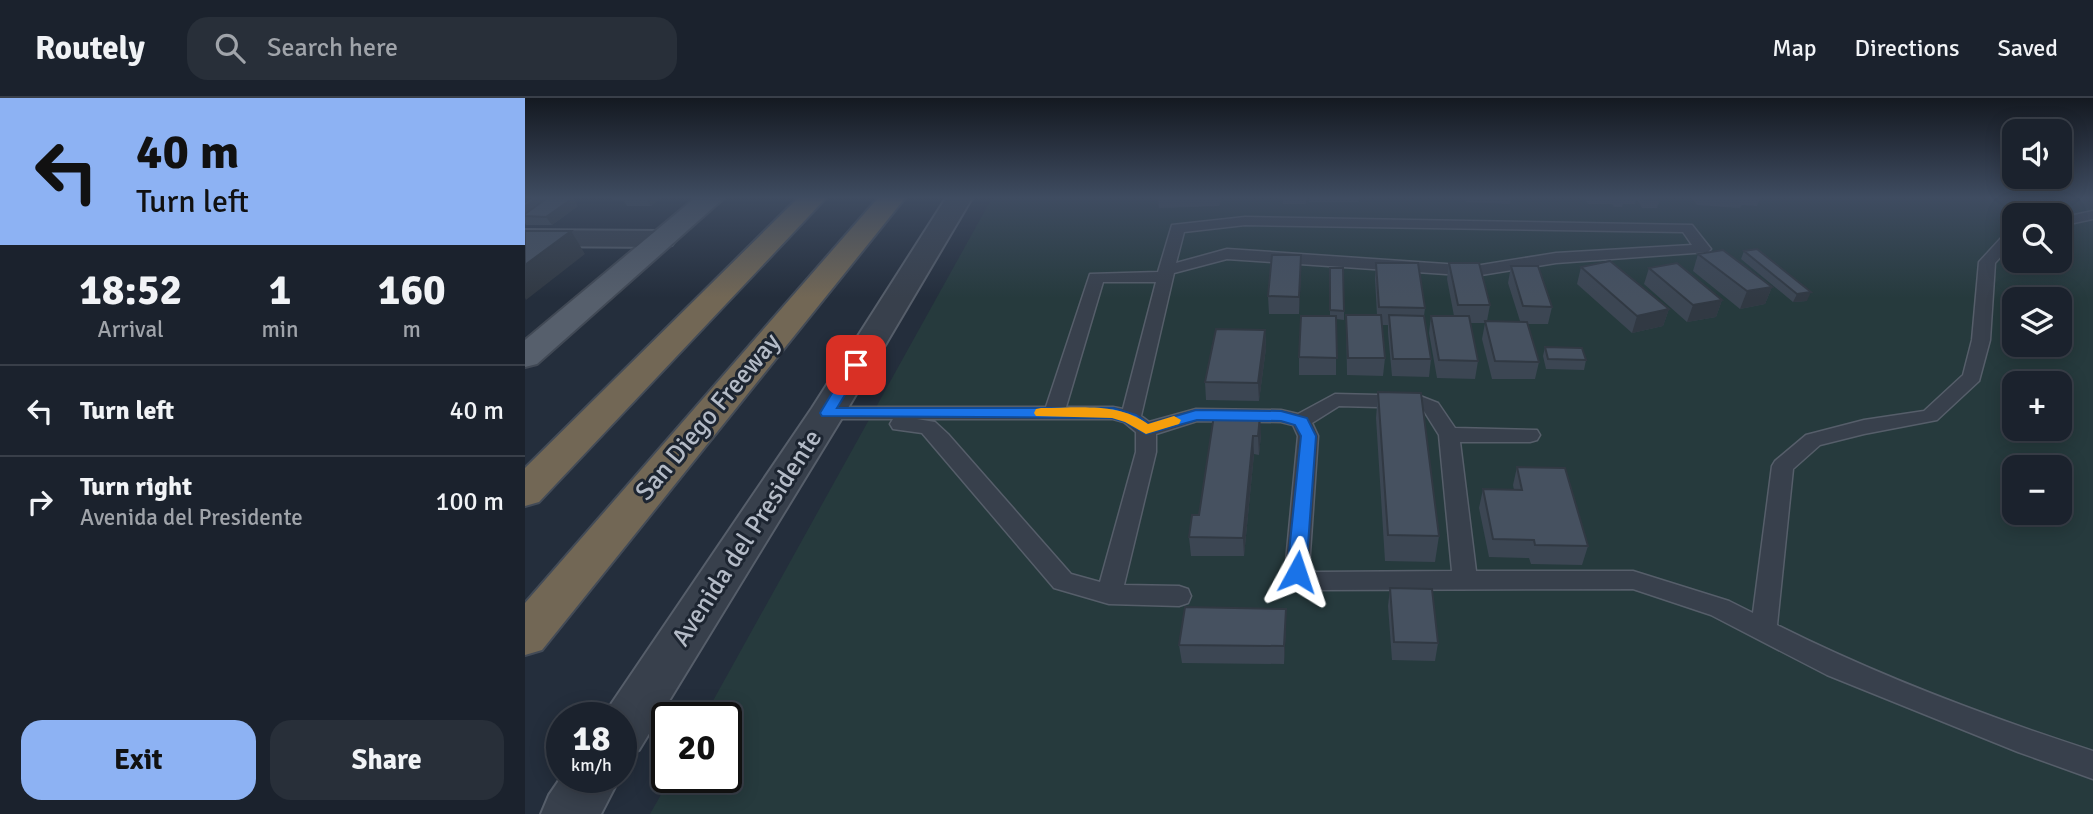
<!DOCTYPE html>
<meta charset="utf-8">
<style>
body{margin:0;font-family:Signika,sans-serif;background:#282f39;color:#f1f3f6;height:100vh;display:flex;flex-direction:column;font-size:26px;white-space:nowrap}
*{box-sizing:border-box;margin:0}
p{font-size:23px;color:#a0a4aa}
.icon{flex:none;width:38px;height:38px;fill:none;stroke:currentColor;stroke-width:2;stroke-linecap:round;stroke-linejoin:round}
.map{position:relative;flex:1;overflow:hidden}
.panel{display:flex;flex-direction:column;background:#1b222d;width:525px}
.panel>*{flex:none}
.guide{background:#8db2f3;color:#111;overflow:hidden}
.buttons{position:absolute;left:1477px;top:21px;display:grid;gap:14px}
.buttons a{display:grid;place-items:center;width:70px;height:70px;border-radius:14px;background:#1b222d;box-shadow:0 4px 18px #0003,0 0 0 2px #393f49;font-size:35px}
.speed{position:absolute;left:21px;top:604px;display:flex;gap:14px;font-size:35px;font-weight:700;text-align:center}
.speed>*{display:grid;place-content:center;width:91px;height:91px;border-radius:50%;background:#1b222d;box-shadow:0 4px 18px #0003,0 0 0 2px #393f49;line-height:1}
.speed small{font-size:18px;font-weight:400}
.speed .limit{border:4px solid #111;border-radius:10px;background:#fff;color:#111}
.pin{position:absolute;display:grid;place-items:center;width:60px;height:60px;color:#fff;margin:-30px;border-radius:14px;box-shadow:0 4px 10px #0006}
.me{position:absolute;width:77px;margin:-38px;rotate:5deg;stroke-linejoin:round;filter:drop-shadow(0 0 5px #0008)}
.turn{display:flex;align-items:center;gap:24px;height:147px;padding:0 21px;font-size:32px}
.turn .icon{width:91px;height:91px;stroke-width:2.5}
.turn b{display:block;font-size:49px;line-height:60px}
.eta{display:flex;justify-content:space-evenly;align-items:center;height:119px;text-align:center}
.eta b{font-size:42px;font-weight:700;line-height:49px}
.action{display:flex;gap:14px;margin-top:auto;padding:14px 21px}
.action a{flex:1;height:80px;border-radius:21px;background:#8db2f3;color:#111;font-size:28px;font-weight:700;line-height:80px;text-align:center}
.action a+a{background:#282f39;color:#f1f3f6}
ul{padding:0;list-style:none}
li{display:flex;align-items:center;gap:21px;height:91px;padding:0 21px;border-top:2px solid #393f49}
li div{flex:1}
li b{display:block;font-size:26px}
li em{font-style:normal}
header{display:flex;align-items:center;gap:42px;box-sizing:border-box;height:98px;padding:0 35px;background:#1b222d;border-bottom:2px solid #393f49}
header strong{font-size:33px}
nav{display:flex;gap:38px;margin-inline-start:auto;font-size:24px}
.search{width:490px;height:63px;background:#282f39;display:flex;align-items:center;gap:18px;box-sizing:border-box;padding:0 24px;border-radius:21px;color:#a0a4aa;font-size:26px}
main{display:flex;flex:1;min-height:0}
.map>svg:first-child{display:block}
.green{fill:#263a3d;fill-rule:evenodd}
.lines{fill:none;stroke-linecap:round;stroke-linejoin:round}
.service-casing{stroke:#565e6a;stroke-width:3}
.minor-casing{stroke:#565e6a;stroke-width:4}
.tertiary-casing{stroke:#565e6a;stroke-width:4}
.primary-casing{stroke:#414955;stroke-width:4}
.motorway-casing{stroke:#434b57;stroke-width:4}
.service{fill:#38404c;fill-rule:evenodd}
.minor{fill:#38404c;fill-rule:evenodd}
.tertiary{fill:#38404c;fill-rule:evenodd}
.primary{fill:#565f6c;fill-rule:evenodd}
.motorway{fill:#726755;fill-rule:evenodd}
.wall{fill:#3c4653}
.shaded-wall{fill:#313943}
.building{fill:#465160;stroke:#313943;stroke-width:2}
.route{fill:#1a73e8;stroke:#114b97;stroke-width:2}
.slow{fill:#f59e0b}
.labels{text-anchor:middle;dominant-baseline:central;stroke-width:6;stroke-linejoin:round;paint-order:stroke}
.street-label{font-size:26px;fill:#b4bbc7;stroke:#1d2531}
</style>
<header>
<strong>Routely</strong>
<div class="search"><svg class="icon" aria-label="search" viewBox="0 0 24 24"><circle cx="10" cy="10" r="6"/><path d="M15 15l6 6"/></svg>Search here</div>
<nav><a>Map</a><a>Directions</a><a>Saved</a></nav>
</header>
<main>
<section class="panel">
<div class="guide">
<div class="turn"><svg class="icon" aria-label="left" viewBox="0 0 24 24"><path d="M17 20v-9H6M10 6l-5 5 5 5"/></svg><div><b>40 m</b>Turn left</div></div>
</div>
<div class="eta">
<div><b>18:52</b><p>Arrival</p></div>
<div><b>1</b><p>min</p></div>
<div><b>160</b><p>m</p></div>
</div>
<ul>
<li><svg class="icon" aria-label="left" viewBox="0 0 24 24"><path d="M17 20v-9H6M10 6l-5 5 5 5"/></svg><div><b>Turn left</b></div><em>40 m</em></li>
<li><svg class="icon" aria-label="right" viewBox="0 0 24 24"><path d="M7 20v-9h11M14 6l5 5-5 5"/></svg><div><b>Turn right</b><p>Avenida del Presidente</p></div><em>100 m</em></li>
</ul>
<div class="action"><a>Exit</a><a>Share</a></div>
</section>
<div class="map">
<svg width="1568" height="716" viewBox="0 0 1568 716">
<rect width="100%" height="100%" fill="#242e3c"/>
<path class="green" d="M467,100H1568V716H125L146,679H201V620L179,619ZM1489,117H1535V163H1489ZM1489,201H1535V247H1489ZM1489,285H1535V331H1489ZM1489,369H1535V415H1489Z"/>
<g class="lines">
<g class="service-casing">
<path id="service" d="M10,100H27L0,118V107Z
M1501,100H1515L1524,117H1510Z
M1568,113V121L1535,128V120Z
M720,119L1167,127L1186,151L1183,154L1031,165L950,178L702,161L649,175L616,318L624,324L671,311L756,312L773,316L810,296L895,298L913,305L930,330L1012,332L1015,337L1012,342L1005,344H935L951,473H1108L1204,503L1228,515L1247,368L1250,363L1281,337L1339,322L1399,313L1438,277L1447,242L1454,164L1477,139L1489,135V144L1470,165L1465,242L1454,283L1412,322L1339,336L1295,347L1268,371L1252,527C1354,578 1460,618 1568,653V681L1493,654L1302,577L1186,517L1108,491L787,492C776,489 765,484 760,474L773,338L768,327L756,324L672,323L631,336V354L599,487L654,488L663,491L666,498L663,505L654,508L584,506L529,490L397,335L368,331L365,326L368,321H302L295,319L292,315L295,311L302,309H521L565,176L633,174L647,127ZM720,127L1158,134L1167,147L1031,155L950,168L702,151L651,165L659,134ZM578,184H631L598,311L588,309H541ZM814,308L892,310L899,313L914,337L927,473L791,474L784,470L793,338L787,325ZM392,321H588L599,324L611,334V354L575,484L546,476L423,336L410,324Z"/>
</g>
<g class="minor-casing">
<path id="minor" d="M0,132L137,133L147,135L151,141L147,147L137,149L0,148Z"/>
</g>
<g class="tertiary-casing">
<path id="tertiary" d="M421,100H447L320,315L114,652L96,658V620L78,618L287,310Z
M37,678V679H95L76,716H16L24,697Z"/>
</g>
<g class="primary-casing">
<path id="primary" d="M170,100H199L12,266L0,269V242Z"/>
</g>
<g class="motorway-casing">
<path id="motorway" d="M273,100H301L14,404L0,408V370Z
M353,100H380L17,552L0,557V505Z"/>
</g>
<use href="#service" class="service"/>
<use href="#minor" class="minor"/>
<use href="#tertiary" class="tertiary"/>
<use href="#primary" class="primary"/>
<use href="#motorway" class="motorway"/>
</g>
<path class="wall" d="M86,100H136L126,108H102L99,103L87,102Z
M633,100H697L694,108L634,110Z
M758,100H781V106H758Z
M784,100H834V104H784Z
M940,100H986L985,106L941,104Z
M1060,100H1111L1110,106H1098L1097,109H1089L1087,106H1063Z
M1111,100H1134L1135,102L1132,110H1117Z
M1167,100H1235L1232,108L1217,107L1215,110L1172,107Z
M53,108L27,127H1L0,125V116Z
M1219,153L1282,203L1268,204L1216,161Z
M1173,156L1247,189L1240,206L1215,211L1168,173Z
M851,165L900,210L899,218L906,261L904,279L867,278L863,235V227H857L860,260L858,278L822,277L821,217H852L850,181Z
M924,165L965,207L962,223H995L983,185L986,168L1027,209L1023,226H1003L1014,264L1010,281H967L957,241L960,225H945L953,263L950,281L912,280L904,235L906,218H929L922,181Z
M1056,169L1144,211L1138,228L1107,235L1052,186Z
M805,170L819,213V222L811,221V277H774V259L805,218Z
M1124,170L1197,202L1191,219L1162,224L1119,186Z
M776,174L774,216H744L743,198Z
M740,232L741,250L734,303L681,302L680,284Z
M1020,249L1061,262L1059,272L1021,271L1018,258Z
M853,294L914,438L910,464L860,463L851,320Z
M689,317L736,336L734,357L729,356L719,458H666L664,439L674,417Z
M992,369L1063,448L1057,467L1006,466L1004,460L964,459L954,410L958,391L989,392L988,387Z
M865,490L913,545L910,563L867,562L863,508Z
M761,529L759,566L657,565L654,547Z"/>
<path class="shaded-wall" d="M48,100H49L53,108L27,127L21,119Z
M121,100H136L126,108Z
M46,133L60,156L1,202L0,200V167Z
M776,157V174L774,216V199Z
M1247,189L1240,206L1215,211L1222,193Z
M1286,194L1282,203L1268,204L1272,196Z
M1197,202L1191,219L1162,224L1168,207Z
M1144,211L1138,228L1107,235L1112,218Z
M740,232L741,250L734,303L733,285Z
M735,318L736,336L734,357L733,338Z
M728,338L729,356L719,458L718,440Z
M761,511V529L759,566V548Z"/>
<path class="building" d="M22,100H48L21,119L0,118V116Z
M1118,100H1134L1135,102H1119Z
M0,133H46L0,167Z
M1232,151L1286,194L1272,196L1219,153Z
M1198,152L1247,189L1222,193L1173,156Z
M747,157H776L774,199L743,198Z
M1085,163L1144,211L1112,218L1056,169Z
M851,165H893L900,210L854,209Z
M924,165H954L965,207H933Z
M1152,165L1197,202L1168,207L1124,170Z
M986,168H1013L1027,209L998,208Z
M805,170H818L819,213L805,212Z
M821,217H856L860,260H823Z
M864,217L899,218L906,261H868Z
M776,218H811L812,260L774,259Z
M906,218H944L953,263L914,262Z
M960,223L1002,224L1014,264L970,263Z
M691,231L740,232L733,285L680,284Z
M1020,249L1057,250L1061,262L1023,261Z
M853,294L896,295L914,438L863,437Z
M689,317L735,318L733,338H728L718,440L664,439L667,417H674Z
M992,369L1040,370L1063,448L1010,447L1009,442L968,441L958,391L997,392Z
M865,490L907,491L913,545L869,544Z
M660,509L761,511L759,548L654,547Z"/>
<linearGradient id="sky" x2="0" y2="1"><stop stop-color="#141921"/><stop offset="0.5" stop-color="#3f4c61"/><stop offset="1" stop-color="#3f4c61" stop-opacity="0"/></linearGradient>
<rect width="1568" height="200" fill="url(#sky)"/>
<path class="route" d="M331,263L338,267L312,310H588L611,317L624,326L671,312L756,313L782,320L791,338L781,474L778,479H765L762,474L776,338L770,327L756,323L672,322L621,336L600,324L587,320L297,318L295,315L324,267Z"/>
<path class="slow" d="M516,310C553,310 593,304 623,326L649,318L656,322L654,326L621,336L600,324L587,320L511,318L509,315L511,311Z"/>
<g class="labels">
<g class="street-label">
<text transform="translate(183 319) rotate(-50)">San Diego Freeway</text>
<text transform="translate(222 440) rotate(-57)">Avenida del Presidente</text>
</g>
</g>
</svg>
<div class="buttons">
<a><svg class="icon" aria-label="sound" viewBox="0 0 24 24"><path d="M4 9h4l5-4v14l-5-4H4zM17 9q2 3 0 6"/></svg></a>
<a><svg class="icon" aria-label="search" viewBox="0 0 24 24"><circle cx="10" cy="10" r="6"/><path d="M15 15l6 6"/></svg></a>
<a><svg class="icon" aria-label="layers" viewBox="0 0 24 24"><path d="M12 4l9 5-9 5-9-5zM3 14l9 5 9-5"/></svg></a>
<a>+</a>
<a>−</a>
</div>
<div class="speed"><div>18<small>km/h</small></div><div class="limit">20</div></div>
<div class="pin" style="left:331px;top:267px;background:#d93025"><svg class="icon" aria-label="arrive" viewBox="0 0 24 24"><path d="M6 21V4h12l-3 4 3 4H6"/></svg></div>
<svg class="me" style="left:772px;top:474px" viewBox="-20 -20 40 40"><path d="M0-17L14 15 0 8-14 15z" fill="#1a73e8" stroke="#fff" stroke-width="4"/></svg>
</div>
</main>
